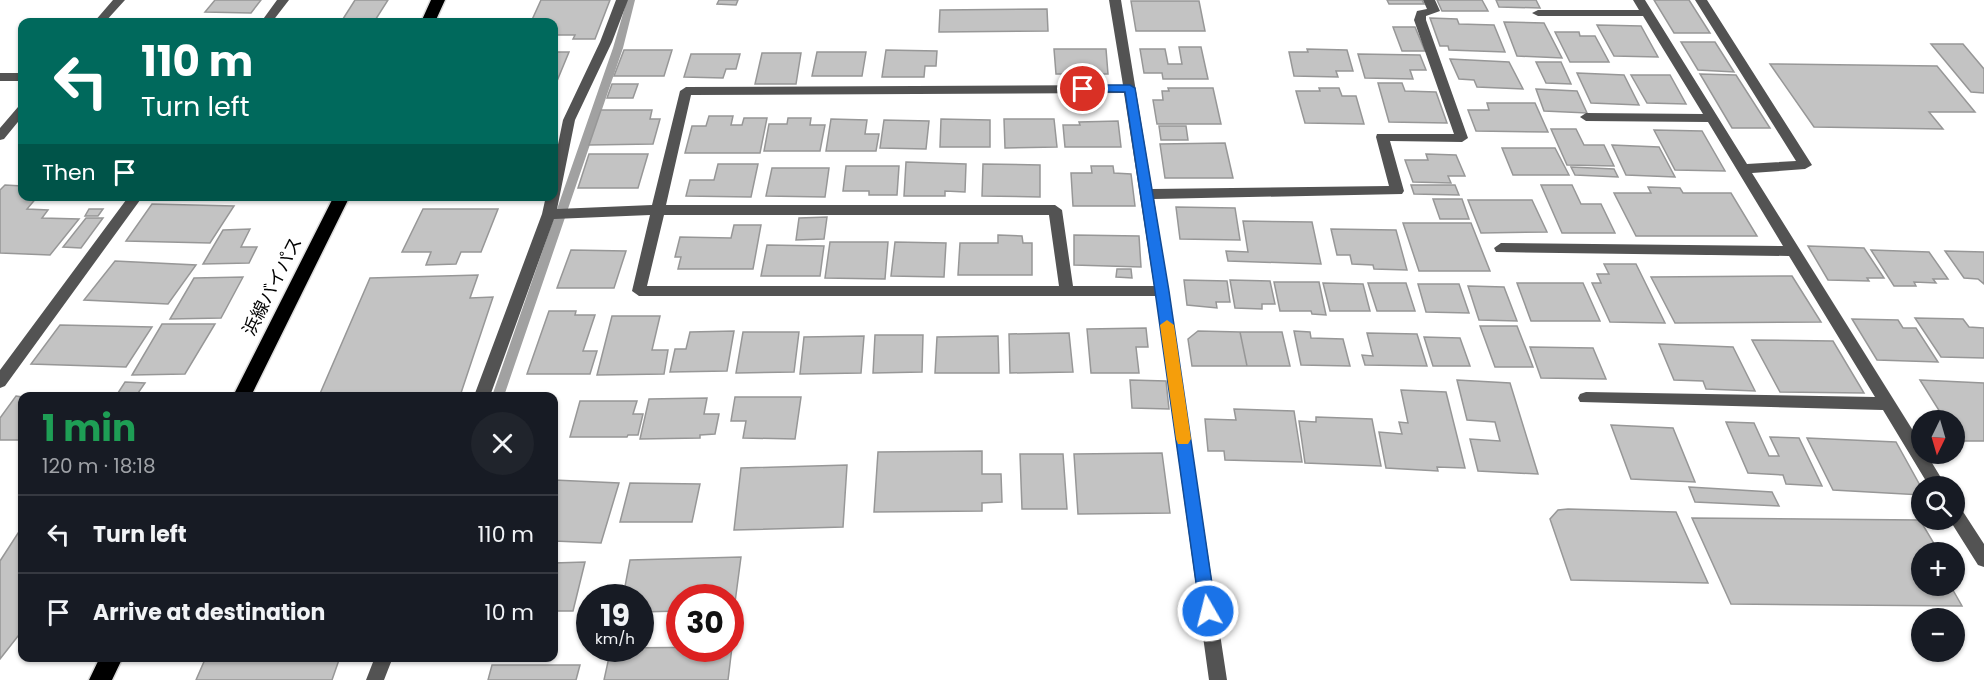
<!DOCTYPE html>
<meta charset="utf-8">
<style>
body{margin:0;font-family:Poppins,"Noto Sans JP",sans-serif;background:#20242c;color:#f1f3f6;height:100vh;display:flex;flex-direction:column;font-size:22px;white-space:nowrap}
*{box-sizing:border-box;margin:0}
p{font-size:20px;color:#9ea1a6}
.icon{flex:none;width:33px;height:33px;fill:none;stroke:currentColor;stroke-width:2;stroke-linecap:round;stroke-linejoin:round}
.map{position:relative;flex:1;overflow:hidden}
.side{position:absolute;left:18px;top:392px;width:540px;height:270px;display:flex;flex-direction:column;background:#171b24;border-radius:12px;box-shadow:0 2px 4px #0004}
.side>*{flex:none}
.guide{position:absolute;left:18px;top:18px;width:540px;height:183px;border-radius:12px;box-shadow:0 2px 4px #0004;background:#00695c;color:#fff;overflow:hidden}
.needle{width:39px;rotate:185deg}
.tools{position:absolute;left:1911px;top:410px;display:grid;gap:12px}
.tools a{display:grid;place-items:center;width:54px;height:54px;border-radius:50%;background:#171b24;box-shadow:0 2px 4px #0004;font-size:30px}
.speed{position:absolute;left:576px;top:584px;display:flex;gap:12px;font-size:30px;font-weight:700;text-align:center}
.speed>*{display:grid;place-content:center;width:78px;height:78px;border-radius:50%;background:#171b24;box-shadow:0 2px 4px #0004;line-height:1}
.speed small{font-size:15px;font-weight:400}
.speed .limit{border:9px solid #d22;background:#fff;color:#111}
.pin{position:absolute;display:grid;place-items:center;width:51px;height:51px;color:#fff;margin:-26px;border:3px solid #fff;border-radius:50%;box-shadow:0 2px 6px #0007}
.me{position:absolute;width:66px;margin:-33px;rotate:352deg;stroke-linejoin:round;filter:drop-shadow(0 0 4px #0008)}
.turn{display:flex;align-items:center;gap:21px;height:126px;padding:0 24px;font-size:27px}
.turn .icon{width:78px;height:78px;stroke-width:2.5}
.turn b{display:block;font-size:42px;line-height:51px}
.then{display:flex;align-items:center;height:57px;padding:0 24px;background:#0003;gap:12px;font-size:22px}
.round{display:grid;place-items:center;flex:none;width:63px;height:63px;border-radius:32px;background:#20242c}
.overview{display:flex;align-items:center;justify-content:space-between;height:102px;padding:0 24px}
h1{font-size:36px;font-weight:700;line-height:45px;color:#1e9e55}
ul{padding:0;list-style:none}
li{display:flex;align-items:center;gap:18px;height:78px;padding:0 24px;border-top:2px solid #363941}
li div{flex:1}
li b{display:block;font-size:22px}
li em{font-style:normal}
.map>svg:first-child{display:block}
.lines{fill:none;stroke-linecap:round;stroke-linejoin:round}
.stream{fill:#a1a1a1;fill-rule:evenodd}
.building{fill:#c3c3c3;stroke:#979797;stroke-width:1.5}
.highway-casing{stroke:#dbdbdb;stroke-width:3}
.minor{fill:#535353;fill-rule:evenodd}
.highway{fill:#000;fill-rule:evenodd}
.route{fill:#1a73e8;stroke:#114b97;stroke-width:1.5}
.slow{fill:#f59e0b}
.labels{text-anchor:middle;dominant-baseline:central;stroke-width:4.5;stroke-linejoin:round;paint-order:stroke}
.street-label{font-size:18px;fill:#000;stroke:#fff}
</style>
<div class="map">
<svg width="1984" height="680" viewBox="0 0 1984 680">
<rect width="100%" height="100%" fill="#fff"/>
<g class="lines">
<path class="stream" d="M627,0H635L623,48L504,396H492L613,48Z"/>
</g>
<path class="building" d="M215,0H261L251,13L205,12Z
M355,0H388L374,22H341Z
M541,0H610L595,39H573L575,35H554V22H531Z
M719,0H738L736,5L717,4Z
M1387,0H1422L1424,4H1389Z
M1437,0H1482L1488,11H1442Z
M1496,0H1536L1540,8L1499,7Z
M1654,0H1689L1710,33H1674Z
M1131,1H1199L1205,31H1136Z
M1047,9L1048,31L939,32L940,10Z
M1430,18L1457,19L1459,24L1494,25L1505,52L1449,50L1448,46H1440Z
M1504,22L1544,23L1562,58L1517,56Z
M1597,25L1641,26L1658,57L1614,56Z
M1393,27H1415L1425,51H1402Z
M1555,32H1579L1580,36H1595L1609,62H1570Z
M1681,42H1715L1734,72L1698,70Z
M1931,44H1963L1984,69V93L1971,92Z
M1179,47H1201L1208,79H1163L1162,73H1144L1140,49H1165L1168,64H1182Z
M1054,49H1106L1108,74H1056Z
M1307,49L1347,50L1353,71H1336L1338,77L1294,76L1289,52H1308Z
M624,50H672L664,76H614Z
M886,50L937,51L936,66H925L924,77H882Z
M554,52H569L557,81H554Z
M817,52H866L862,76H812Z
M762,53H801L796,84H755Z
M691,54H740L736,69H726L723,78L684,77Z
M1358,54L1420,55L1426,70H1410L1413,79L1365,78Z
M1450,59L1509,62L1523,89L1477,87L1474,80L1459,79Z
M1536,62H1561L1571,84L1546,83Z
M1770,64L1937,66L1975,112H1929L1943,129L1814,127Z
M1577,73L1624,75L1639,105L1591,103Z
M1700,74L1736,75L1770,128H1732Z
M1631,75H1670L1686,104L1647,103Z
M1378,83H1402L1405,91L1436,92L1447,123L1389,122Z
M612,84H638L633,98H607Z
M1168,88H1213L1221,124H1157L1153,100H1163L1162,91H1169Z
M1319,88H1339L1342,96H1356L1364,124L1305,123L1296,91H1320Z
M1536,89L1577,91L1587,113L1544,111Z
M1487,103H1535L1548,132L1476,131L1468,110H1489Z
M601,110H652L650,119H660L653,144L589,145Z
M709,116H733L731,125H742L744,118H767L760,153H685L692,126H706Z
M788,118H811L810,125H825L820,151H764L769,124H787Z
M831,119L867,120L865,134H879L876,151H826Z
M941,119L990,120V147H940Z
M1004,119H1054L1057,147L1005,148Z
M884,120L929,121L926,149L880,148Z
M1118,121L1121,147H1065L1063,125H1080L1079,122Z
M1159,126H1186L1188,140H1161Z
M1551,129H1576L1584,145H1604L1614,166L1567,165Z
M1654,130L1702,131L1725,171L1675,170Z
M1225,143L1233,178H1165L1160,144Z
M1612,145L1659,147L1675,177L1626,175Z
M1502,148H1555L1569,175H1513Z
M589,154H648L638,188H578Z
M1426,154L1456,155L1465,176H1448L1451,183L1413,182L1405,160H1428Z
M906,162L966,164L965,192L945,191V196H904Z
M718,164H758L751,197L686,196L690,180H714Z
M983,164L1040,165V197L982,196Z
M846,166H899L897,195H869V191H843Z
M1091,166H1113L1114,173L1131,174L1135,206H1073L1071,173H1092Z
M1571,167L1614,169L1618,177L1575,175Z
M772,168H829L825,197L766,196Z
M5,185L22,186V196H38L27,209L48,210L42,218L79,219L50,255L0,253V190Z
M1411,185H1455L1459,195L1414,194Z
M1541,185H1572L1581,204H1601L1615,233H1562Z
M1648,187L1680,188L1683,193H1731L1757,236H1636L1614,193H1651Z
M1433,199H1462L1469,219H1440Z
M1468,200H1532L1547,232L1481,233Z
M152,204L234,206L210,243L126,241Z
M1176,207L1235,208L1240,240L1180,239Z
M89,209H103L98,216H85Z
M423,209H498L481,252H461L456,264L426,265L431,252H402Z
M827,217L824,239L796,240L799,218Z
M86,218H103L81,248L63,247Z
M1243,221L1312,222L1321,264L1228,261L1226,251L1248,252Z
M1403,223H1471L1490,271H1419Z
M734,225H761L753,269H678L681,257H675L680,237L731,238Z
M250,229L241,247H257L249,263L203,264L223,230Z
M1331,229L1396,230L1407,270L1374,269L1373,265L1352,264L1350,255H1337Z
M998,235L1022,236L1023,243H1032V275H958L960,243H998Z
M1074,235L1139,236L1141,267L1074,265Z
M830,242H888L885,279L825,278Z
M895,242L946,243L944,277L891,276Z
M767,245L824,246L820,276H761Z
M1808,246L1864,248L1884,278H1867L1869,281L1828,280Z
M571,250L626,251L614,288H557Z
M1871,250L1929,252L1948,279H1933L1936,283L1914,282L1916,286H1894Z
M1945,251L1984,252V284L1978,279L1964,278Z
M115,261L196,265L168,304L84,300Z
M1604,264H1636L1665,323L1610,322L1592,283H1601L1597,274H1609Z
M1117,269H1131L1132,278L1116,277Z
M478,275L470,298L493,297L460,396H319L370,278Z
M1792,276L1821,322L1675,323L1651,277Z
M243,277L221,318L170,319L194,278Z
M1184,280L1227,281L1230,302H1216L1217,308L1187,305Z
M1230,280L1270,281L1275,304H1262V309L1235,308Z
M1274,282H1319L1326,315L1312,314L1311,311H1280Z
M1323,283L1363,284L1370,311H1330Z
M1368,283H1406L1415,311H1377Z
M1517,283H1583L1600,321H1531Z
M1418,284H1459L1469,313L1426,312Z
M1468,286L1504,287L1517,321L1479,320Z
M549,311H576L575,315H595L583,351H597L590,374H527Z
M612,316H660L652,350H668L664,374L597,375Z
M1915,318L1963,319L1969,327L1984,328V358L1941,357Z
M1852,319L1898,320L1903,328H1916L1938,362L1877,360Z
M162,324H215L185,374L132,375Z
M60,325L152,327L126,367L31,364Z
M1480,326H1517L1533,367H1495Z
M1146,328L1148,347H1136L1139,373H1091L1087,329Z
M734,331L727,371L670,372L675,349H686L690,332Z
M1198,331L1240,332L1247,366H1192L1188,339Z
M1294,331L1310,332L1311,338L1343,339L1350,366L1301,365Z
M743,332H799L794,372L736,373Z
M1240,332H1282L1290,366H1247Z
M1069,333L1073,372L1010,373L1009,334Z
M1367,333L1417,334L1427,366L1365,365L1362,355L1373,356Z
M875,335H923L922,372L873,373Z
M864,336L861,373L800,374L804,337Z
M998,336L999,373H935L937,337Z
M1424,337L1460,338L1470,366H1433Z
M1752,340L1833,341L1864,393L1780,392Z
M1659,344L1733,347L1755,391L1706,389L1703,381L1674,380Z
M1530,347L1593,348L1606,379L1541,378Z
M1130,380L1166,381L1169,409L1132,408Z
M1457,380L1510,383L1538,474L1478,471L1470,439L1500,441L1495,422L1467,420Z
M1920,380L1984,383V441H1958L1954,435V420H1945Z
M125,382L145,383L136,396H116Z
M1401,390L1446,392L1465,468L1437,467L1438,471L1386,468L1379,432L1402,434L1399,422L1408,423Z
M16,396L22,397V440H0V418Z
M735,397H801L795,439L743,438L746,421H731Z
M707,398L704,414H719L715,434L700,435V438L640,439L649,399Z
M580,401H637L633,414H643L638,435H628L627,437H570Z
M1234,409L1294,411L1302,462L1225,460L1224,451H1208L1205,419L1236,420Z
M1316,417L1372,419L1381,466L1305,463L1299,421L1316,422Z
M1726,422L1754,423L1769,456H1779L1770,437L1799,438L1822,486L1786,484L1783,475L1748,473Z
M1611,425L1673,428L1695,482L1631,479Z
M1807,438L1896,442L1922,489V495L1833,490Z
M982,451V474H1001L1002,502L982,503V511L874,512L878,452Z
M1162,453L1170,513L1078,514L1074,454Z
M1020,454H1063L1067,509H1022Z
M847,465L843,527L734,530L741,468Z
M554,480L619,483L601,543L554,541Z
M630,483L700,484L692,522H620Z
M1689,487L1772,492L1779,506L1695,502Z
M1568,509L1676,512L1708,583L1571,580L1550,519L1558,510Z
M1692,518L1920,520L1939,552H1922V585H1950L1962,606L1731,604Z
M22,527V631L0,659V561Z
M741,557L734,610H730V597H680V611L640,612V597H623L630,560Z
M585,562L573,611H554V563Z
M730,647H732L728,680H604L611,648Z
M206,657H340L332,680H196Z
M492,665H580L576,680H488Z"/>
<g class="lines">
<g class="highway-casing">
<path id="highway" d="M431,0H445L435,22H421Z
M334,196H350L251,396H233Z
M100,657H123L112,680H89Z"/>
</g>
<path class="minor" d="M113,0H125L105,22H94Z
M277,0H289L272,22H261Z
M616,0H628L612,42L575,120L557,209L652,205L680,91L686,87L1123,85L1109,0H1121L1152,189L1389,186L1376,137L1377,134H1454L1414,20L1417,11L1427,9L1423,0H1435L1440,11L1426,16V20L1468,138L1462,142L1390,141L1404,191L1402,194L1154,199L1227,680H1209L1156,296H639L632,291L650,215L554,219L490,396H474L542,214L546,196H554V164L563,120L600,42ZM1124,93L1154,286H1073L1062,210L1055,205H666L691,95ZM664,215H1049L1059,286H647Z
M1633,0H1645L1747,164L1796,161L1695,0H1707L1812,165L1805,169L1752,173L1922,445V453H1926L1946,486H1929L1883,410L1580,402L1578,398L1580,394L1586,392L1875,397L1789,256L1496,252L1494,248L1501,243L1783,246L1708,122L1586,121L1580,117L1586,113L1703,114L1643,16H1538L1532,13L1538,10H1639Z
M0,73H22V81H0Z
M22,106V117L4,139L0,140V128L18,107Z
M129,196H143L5,386L0,388V370Z
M1954,505L1960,507L1984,544V567L1978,565L1949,519H1954Z
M375,657H393L384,680H366Z"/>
<use href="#highway" class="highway"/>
</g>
<path class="route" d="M1083,85H1130L1135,88L1169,291L1216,611L1214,617L1208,619L1202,617L1200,611L1155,291L1125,92L1079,91L1077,89Z"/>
<path class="slow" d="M1167,320L1174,325L1191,439L1188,444H1178L1176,439L1160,325Z"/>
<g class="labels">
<g class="street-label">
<text transform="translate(272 286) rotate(-63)">浜線バイパス</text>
</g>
</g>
</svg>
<div class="tools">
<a><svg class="needle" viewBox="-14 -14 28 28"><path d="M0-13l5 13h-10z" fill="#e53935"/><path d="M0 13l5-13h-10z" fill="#9ea1a6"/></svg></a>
<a><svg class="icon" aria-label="search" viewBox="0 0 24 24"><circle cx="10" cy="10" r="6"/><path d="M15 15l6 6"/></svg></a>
<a>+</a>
<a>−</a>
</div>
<div class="speed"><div>19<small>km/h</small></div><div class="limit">30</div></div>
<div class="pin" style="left:1083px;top:89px;background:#d93025"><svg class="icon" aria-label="arrive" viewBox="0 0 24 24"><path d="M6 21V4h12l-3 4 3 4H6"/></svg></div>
<svg class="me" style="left:1208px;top:611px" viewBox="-20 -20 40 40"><circle r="17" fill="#1a73e8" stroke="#fff" stroke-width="3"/><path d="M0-11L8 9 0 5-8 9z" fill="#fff"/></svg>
<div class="guide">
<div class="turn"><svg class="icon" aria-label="left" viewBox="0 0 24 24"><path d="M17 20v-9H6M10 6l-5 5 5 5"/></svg><div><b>110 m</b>Turn left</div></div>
<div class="then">Then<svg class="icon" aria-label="arrive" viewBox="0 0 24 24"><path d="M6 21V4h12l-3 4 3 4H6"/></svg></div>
</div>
<section class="side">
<div class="overview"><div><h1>1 min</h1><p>120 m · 18:18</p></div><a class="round"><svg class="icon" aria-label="close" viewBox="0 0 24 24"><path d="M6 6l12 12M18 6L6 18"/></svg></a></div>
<ul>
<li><svg class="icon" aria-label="left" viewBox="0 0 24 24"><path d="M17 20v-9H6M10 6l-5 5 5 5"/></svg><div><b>Turn left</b></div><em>110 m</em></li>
<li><svg class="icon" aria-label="arrive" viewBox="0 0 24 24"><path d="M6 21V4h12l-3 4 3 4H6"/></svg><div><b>Arrive at destination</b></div><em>10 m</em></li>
</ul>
</section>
</div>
